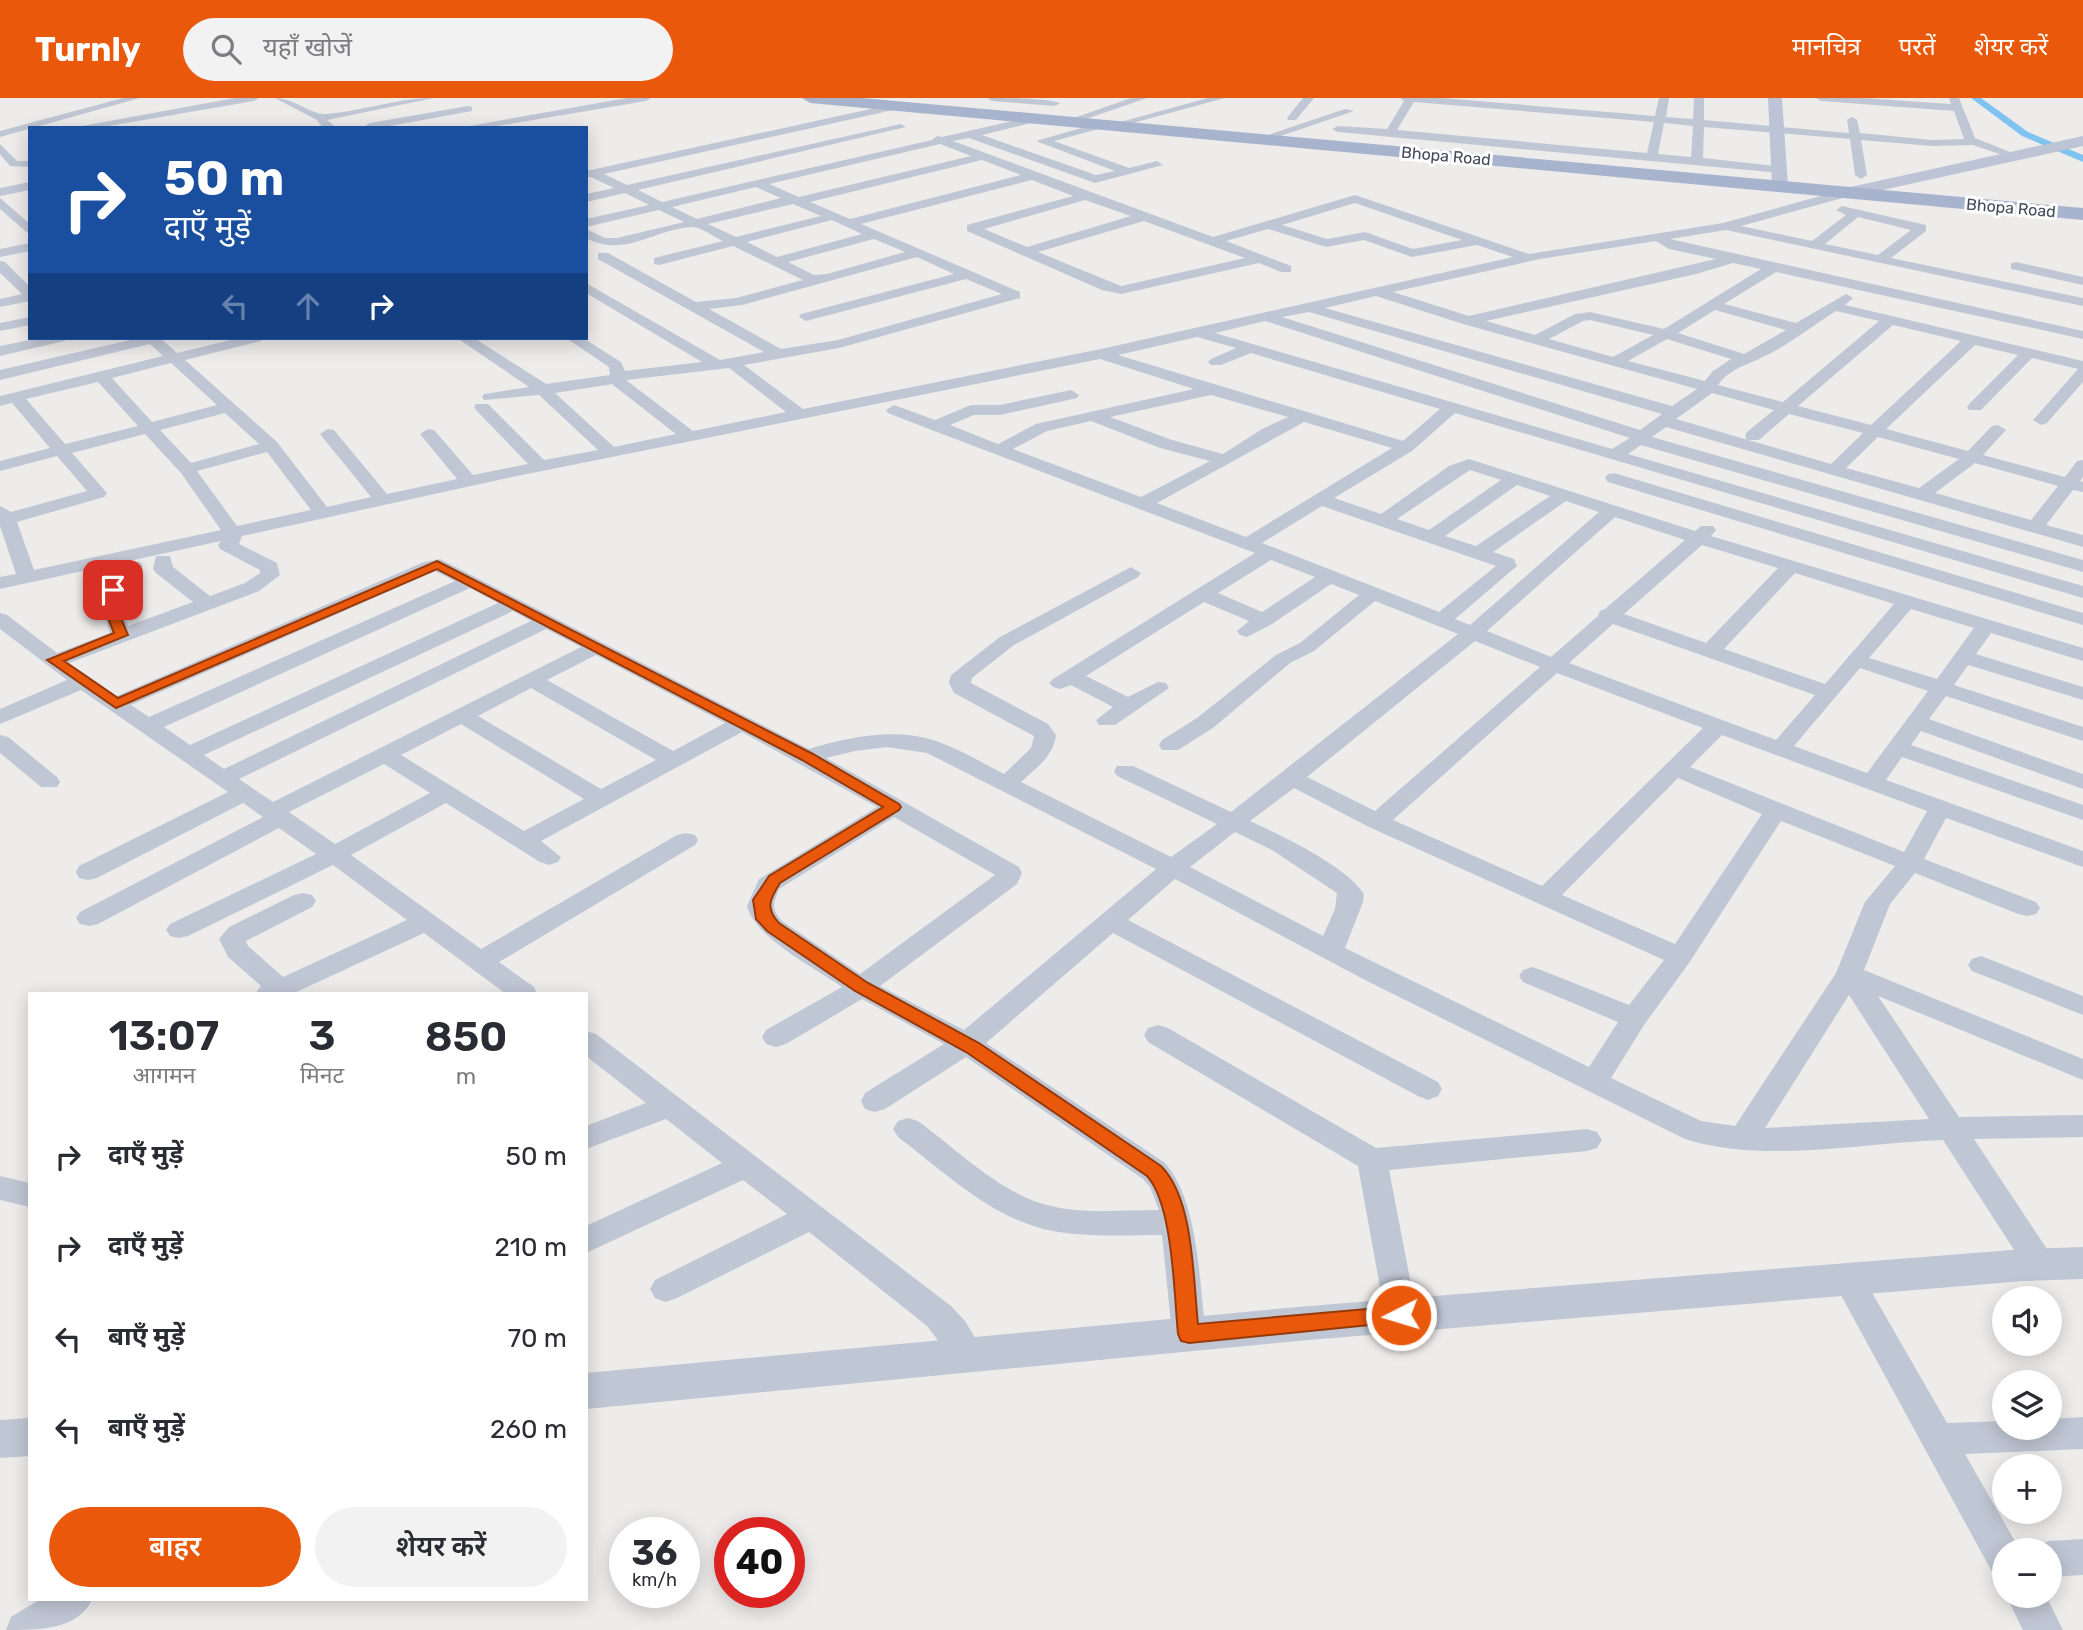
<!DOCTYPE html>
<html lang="hi">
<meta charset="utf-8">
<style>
body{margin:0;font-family:Rubik,"Noto Sans Devanagari",sans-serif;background:#f2f2f3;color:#2b2b33;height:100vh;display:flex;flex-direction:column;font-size:26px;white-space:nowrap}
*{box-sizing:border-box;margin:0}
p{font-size:23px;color:#7c7c81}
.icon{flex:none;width:38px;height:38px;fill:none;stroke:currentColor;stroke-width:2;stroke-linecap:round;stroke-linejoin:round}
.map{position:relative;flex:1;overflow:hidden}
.side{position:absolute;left:28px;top:894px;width:560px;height:609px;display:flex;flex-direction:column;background:#fff;border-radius:0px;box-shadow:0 4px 18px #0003}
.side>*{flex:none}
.guide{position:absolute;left:28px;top:28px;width:560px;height:214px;border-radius:0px;box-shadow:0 4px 18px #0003;background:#1a4fa0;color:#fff;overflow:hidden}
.tools{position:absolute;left:1992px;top:1188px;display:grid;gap:14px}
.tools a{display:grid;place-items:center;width:70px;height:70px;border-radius:50%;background:#fff;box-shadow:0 4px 18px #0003;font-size:35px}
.speed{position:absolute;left:609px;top:1419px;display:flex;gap:14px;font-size:35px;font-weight:700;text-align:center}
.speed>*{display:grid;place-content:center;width:91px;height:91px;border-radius:50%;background:#fff;box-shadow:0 4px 18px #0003;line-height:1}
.speed small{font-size:18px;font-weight:400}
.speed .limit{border:10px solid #d22;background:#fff;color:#111}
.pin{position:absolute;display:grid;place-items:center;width:60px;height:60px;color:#fff;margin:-30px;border-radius:14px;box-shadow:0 4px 10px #0006}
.me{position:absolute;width:77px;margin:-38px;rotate:265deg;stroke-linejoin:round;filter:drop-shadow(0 0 5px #0008)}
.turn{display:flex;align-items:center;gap:24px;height:147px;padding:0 21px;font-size:32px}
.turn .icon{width:91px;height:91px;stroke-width:2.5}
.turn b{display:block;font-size:49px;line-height:60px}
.lanes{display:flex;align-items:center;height:66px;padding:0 21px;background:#0003;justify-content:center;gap:35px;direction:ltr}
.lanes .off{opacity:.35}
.eta{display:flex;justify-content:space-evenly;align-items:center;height:119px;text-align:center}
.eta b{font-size:42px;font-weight:600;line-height:49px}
.action{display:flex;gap:14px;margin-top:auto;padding:14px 21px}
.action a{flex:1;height:80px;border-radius:42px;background:#ea580c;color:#fff;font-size:28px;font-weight:600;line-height:80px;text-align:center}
.action a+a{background:#f2f2f3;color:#2b2b33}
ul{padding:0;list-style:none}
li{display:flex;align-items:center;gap:21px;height:91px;padding:0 21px}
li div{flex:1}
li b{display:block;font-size:26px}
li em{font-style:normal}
header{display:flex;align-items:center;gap:42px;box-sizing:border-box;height:98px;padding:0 35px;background:#ea580c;color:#fff}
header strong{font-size:33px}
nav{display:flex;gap:38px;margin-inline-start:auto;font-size:24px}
.search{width:490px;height:63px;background:#f2f2f3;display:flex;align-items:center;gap:18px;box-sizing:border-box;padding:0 24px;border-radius:38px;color:#7c7c81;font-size:26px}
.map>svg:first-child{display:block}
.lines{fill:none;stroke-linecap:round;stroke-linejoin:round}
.canal{fill:#7fc3f0;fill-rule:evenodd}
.minor{fill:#c0c7d4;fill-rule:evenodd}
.tertiary{fill:#c0c7d4;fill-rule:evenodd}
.secondary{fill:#bcc4d6;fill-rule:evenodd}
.primary{fill:#a8b4cd;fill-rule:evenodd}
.route{fill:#ea580c;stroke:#983908;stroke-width:2}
.labels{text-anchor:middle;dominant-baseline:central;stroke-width:6;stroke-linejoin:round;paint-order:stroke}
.far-street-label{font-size:16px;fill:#434a59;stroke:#fff}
</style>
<header>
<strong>Turnly</strong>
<div class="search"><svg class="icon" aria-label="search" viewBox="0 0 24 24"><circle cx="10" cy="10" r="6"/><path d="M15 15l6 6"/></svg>यहाँ खोजें</div>
<nav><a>मानचित्र</a><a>परतें</a><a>शेयर करें</a></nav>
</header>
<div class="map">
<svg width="2083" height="1532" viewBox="0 0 2083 1532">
<rect width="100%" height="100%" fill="#eeebeb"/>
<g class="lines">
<path class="canal" d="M1971,0H1981L2028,34L2083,57V64L2022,38Z"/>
<path class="minor" d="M123,0H140L0,39V33Z
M235,0H259L254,3L97,30H71Z
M275,0C294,0 311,17 326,16C363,13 397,0 434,0L327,22L337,30H323L317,22Z
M627,0H651L646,3L485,30H458Z
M987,0C1005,0 1046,0 1060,5L1055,8L992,3Z
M1131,0H1147L1080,23L1071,21Z
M1208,0H1225L1118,29L1113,26Z
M1303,0H1314L1296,22H1288L1287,20Z
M1400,0H1442L1655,18L1659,0H1669L1666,19L1693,21L1694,0H1704V22L1849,35L1847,22L1852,19L1857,22L1860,35L1932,42L1964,41L1954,13L1821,3L1816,0H1864L1951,6L1949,0H1959L1975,40L2020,58L2014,61L1973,47L1932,48L1861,42L1867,77L1861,81L1855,77L1850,41L1704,29L1703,60L1784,69V73L1780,75L1338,34L1332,31L1338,28L1387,31L1404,3ZM1414,4L1654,24L1647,55L1397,32ZM1664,25L1693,28L1691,59L1658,56Z
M898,5L902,6V10L604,76L627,87L901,26L906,29L638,92L662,104L932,42L937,38L942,39L1035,18L1040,21L1039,23L982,37L1096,77L1115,73L1036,43L1102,24L1106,25V29L1054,43L1129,70L1157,63L1163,67L1095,85L969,40L953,43L1213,139L1355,97L1529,156L1723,125L1846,91L1852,95L1850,98L1741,128L1812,143L1846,117L1836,112L1842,108L1926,127V133L1891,160L2083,200V208L1726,132L1670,141L2083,233V241L1776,174L1724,206L1796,225L1846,196L1853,200L1845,207L2083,263V284L2047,325L2041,327L2033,322L2078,271L2032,260L1981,312H1969L1967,309L1969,306L2018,257L1975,247L1886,331L1968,353L1992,328L1998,327L2006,332L1983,357L2065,379L2077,363L2083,362V379L2080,383L2083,384V394L2073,392L2046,427L2083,437V449L1666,329L1652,339L2083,462V474L1641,347L1628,356L2083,488V500L1455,315L1412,353L1334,400L1381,416L1449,368L1469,361L1695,433L1701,428H1713L1716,432L1711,438L2083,550V563L1991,535L1976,556L2083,589V602L1968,567L1954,587L2083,629V643L1946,598L1929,621L2083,676V691L1921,633L1911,647L2083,707V722L1902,659L1886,682L2083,753V769L1946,720L1924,761L2036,804L2040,810L2036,816L2027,818L2018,816L1915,775L1890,806L1864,872L2083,961V982L1878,898L1959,1019L2083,1017V1039L1974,1041L2051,1157L2056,1166L2051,1175L2040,1179L2029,1175L1943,1042C1860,1045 1764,1066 1685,1041L1367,883L1175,781L1128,822L1438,984L1442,991L1438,998L1428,1002L1418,998L1113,835L986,945L1165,1065C1199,1103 1199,1185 1206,1236L1201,1246L1189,1250L1177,1246L1172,1236L1162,1137C1123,1137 1081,1140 1043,1131C987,1116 943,1073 898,1039L893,1031L898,1023L908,1020L918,1023C956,1051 995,1090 1040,1105C1076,1117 1121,1112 1159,1112L1150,1089L1143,1081L966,959L885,1011L875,1014L865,1011L861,1003L865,995L944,946L862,901L786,946L776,949L766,946L762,939L766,932L842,889C816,871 754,839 747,808L759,781L877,709L742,634L541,743L561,759L558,764L549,767L540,764L446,705L351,757L481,851L677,737L686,735L695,737L698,742L695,747L499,864L534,889L537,896H506L424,835L292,896H255L261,888L228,859L219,841L229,829L294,797L303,795L312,797L316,803L312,809L246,843L248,848L283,879L407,822L333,767L188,838L179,840L170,838L166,832L170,826L316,756L279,730L98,826L89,828L80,826L76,820L80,814L263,719L243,705L97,780L88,782L79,780L76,774L79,768L228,694L81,592L0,626V611L67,582L0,531V515L7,517L57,555L110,535C97,501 102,490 126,464H140L143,468C125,492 116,497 128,528L193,504L156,475L153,471L156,458H170L173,469L210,498L245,485L260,475V472L220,451L218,447L221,443L0,491V479L16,476L0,428V408L11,414L87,393L57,358L0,373V363L50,350L12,305L0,308V298L163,258L150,246L0,282V272L139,240H160L177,255L239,240H263L261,243L185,262L277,344L327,409L371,399L320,336L328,331L334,332L387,396L457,381L420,336L428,331L434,332L473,377L528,366L476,312L474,309L476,306H488L544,362L598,352L539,297L484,302L482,299L484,296L529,289L457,240H474L546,286L610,277L609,269L566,240H583L621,264L625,273L702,264L586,195V185L720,262L764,254L598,161V155H608L696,204L736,200L803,182L733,148L659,167L654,166V160L723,143C714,139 701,129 693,129C655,130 625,161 586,140V131L605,140H617L684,124L659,112L586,129V121L649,107L625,95L586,104V96L614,90L591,79H586V73ZM940,46L971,58L799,99L769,86ZM982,62L1021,77L850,121L810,104ZM1032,82L1073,98L967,127V133L1102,192L1121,196L1259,165L1281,174H1291V168L1226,143L1268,131L1326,149L1364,142L1412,159L1477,147L1513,159L1101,251L803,311L744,267L839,250L1020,200V194L861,126ZM756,89L781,100L697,121L672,109ZM1085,102L1131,118L1027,149L984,131ZM1355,105L1462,142L1413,151L1365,134L1327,141L1282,127ZM793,106L821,118L736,139L708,126ZM1858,119L1911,132L1878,157L1825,146ZM832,122L862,136L777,159L747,144ZM1144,123L1245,160L1121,188L1038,154ZM874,141L905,154L827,176L814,177L788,164ZM1656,143L1669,151L1716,161L1469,218L1393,194L1540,161ZM917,159L954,176L801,216L799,219L806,223L966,181L1002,196L838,242L781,251L709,211L742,207ZM1733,165L1761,171L1664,231L1590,214L1575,216L1535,237L1486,223L1696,176ZM1376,198L1463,226L1697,291L1672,308L1325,210ZM1715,212L1786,232L1744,256L1678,235ZM1836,213L1879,223L1783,304L1718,287C1730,270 1748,267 1765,258C1790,246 1812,228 1836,213ZM1309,214L1662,316L1640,332L1282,219ZM1590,222L1653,237L1613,259L1549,241L1583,223ZM1265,223L1630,340L1612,351L1215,235ZM1893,227L1961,243L1871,327L1798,308ZM1197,239L1236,250L1211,261L1208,264L1211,267H1221L1251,255L1440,311L1403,343L1118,257ZM1667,241L1731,261L1713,273L1705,283L1628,263ZM1100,261L1194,291L1036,326L998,346L950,327L974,317H1000L1077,300L1079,297L1071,292L1000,307H971L935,322L894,307L886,312L888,315L929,331L1255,455L1053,581L1049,585L1053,589L1060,591L1071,587L1113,609L1096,622L1099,627H1115L1169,590L1166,585L1158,584L1128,599L1086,578L1204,504L1249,523L1237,533L1240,537L1247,539L1272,526L1331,486L1359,497L1300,545L1276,557L1197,620L1162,642L1159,647L1162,652H1178L1213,630L1290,565L1314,553L1375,503L1458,536L1231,714L1133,668H1117L1114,673L1117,678L1217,726L1171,759L1021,684C1036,670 1053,659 1056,637L1048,626L971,585L972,580L1014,547L1138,479L1141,475L1131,469L1000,539L951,577L949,585L954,595L1034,638L1031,650L1004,676C984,666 965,654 944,646C901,628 852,638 809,651L440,461L424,464L117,598L69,565L259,493L280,477L277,465L239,446L242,438L522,377ZM171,265L217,307L152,324L112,280ZM729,270L786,314L693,333L626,282ZM98,284L138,328L65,346L26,301ZM613,286V287L676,336L614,349L555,295ZM1712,295L1774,312L1747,334L1745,338L1747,342H1759L1789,316L1863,335L1831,366L1676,321ZM1211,297L1288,319L1262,331L1223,356L1172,342L1110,319ZM225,315L259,346L191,365L160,332ZM1091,323L1160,350L1210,363L1141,399L1013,351L1047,333ZM1304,324L1392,350L1246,439L1157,405ZM145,336L181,375L221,432L34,472L17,424L104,399L107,395L72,355ZM1878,339L1959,361L1919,390L1846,370ZM267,354L311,412L237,428L197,373ZM1975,365L2058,388L2031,422L1935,395ZM1470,372L1501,382L1429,432L1397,421ZM1517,387L1550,398L1476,448L1445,438ZM1566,403L1599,414L1470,527L1455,521L1517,468L1514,461L1493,454ZM1322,408L1496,468L1439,514L1262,445ZM1615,419L1685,442L1605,511L1600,513L1598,518L1551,559L1487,533ZM1702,447L1778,470L1706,545L1624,516ZM1271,462L1315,479L1262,514L1218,495ZM435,473L455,483L149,619L131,607ZM1795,475L1894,506L1825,586L1724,551ZM470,490L498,505L190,647L164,629ZM1911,511L1974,530L1937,581L1869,560ZM513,513L531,523L224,671L204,657ZM1613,526L1815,597L1776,642L1569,565ZM546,531L581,549L273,704L239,681ZM1475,543L1540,569L1375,713L1307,679ZM596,557L725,625L673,653L547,582ZM1860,570L1928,593L1867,675L1794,648ZM1557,575L1703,630L1542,788L1393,722ZM531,590L656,662L601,691L478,618ZM461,626L584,701L524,733L401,657ZM1722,637L1927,713L1904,754L1690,669ZM887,649L927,655L1156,771L964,932L880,888L1017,786L1022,775L1019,769L826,660L855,653ZM384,666L430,695L335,746L289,714ZM1678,680L1762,716L1675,846L1562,797ZM1294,690L1369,729L1664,862L1629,907L1541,872L1532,869L1523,872L1519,878L1523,884L1618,924L1589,969L1345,850L1363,804L1364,796C1345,767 1282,738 1250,723ZM894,719L995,777L860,876L782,823C771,811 773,806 779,791ZM1781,723L1895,768L1865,804L1836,875L1735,1028L1701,1023L1611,980L1644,927L1689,865ZM1235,734L1272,752L1337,795L1335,811L1323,838L1190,769ZM1849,897L1929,1021L1765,1030Z
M468,8L472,9V13L379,30L365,28L370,25Z
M1345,11L1354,13L1272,41L1262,39Z
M0,46L17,63H30V69L10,68L0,56Z
M30,84V92L0,98V90Z
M0,100L30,126V137L0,111Z
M30,145V153L0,159V151Z
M0,163L5,164L30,189V203L0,209V201L22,196L0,175Z
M2016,164L2083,179V187L2011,171V165Z
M30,219V227L0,233V225Z
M40,240H66L64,243L0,258V248Z
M1614,375L2083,515V527L1608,384L1605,380L1608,376Z
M0,637L8,639L57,679L60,684L57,689H41L0,655Z
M1981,858L2083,898V917L1972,873L1968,867L1972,861Z
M1158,927L1168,930L1376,1050L1587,1031L1597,1034L1602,1042L1597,1050L1587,1053L1389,1072L1417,1217L1413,1227L1401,1231L1389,1227L1385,1217L1358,1068L1148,944L1144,937L1148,930Z
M586,933L596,936L951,1208L965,1223L985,1256L980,1266L968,1270L956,1266L927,1228L809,1134L677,1200L666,1204L655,1200L650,1191L655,1182L787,1116L743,1082L586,1155V1128L722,1065L666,1021L586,1051V1028L646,1005L586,958Z
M0,1078L30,1085V1109L0,1102Z
M1848,1168L1859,1172L1947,1325L2004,1323V1330H2049V1321L2083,1319V1351L1965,1356L2020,1452H2004V1477L1991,1472L1837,1190L1832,1181L1837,1172Z
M2083,1441V1477L2049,1479V1452H2034L2036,1448L2049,1443Z
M2006,1498H2046L2063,1532H2023Z
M39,1502H92C77,1532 39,1532 6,1532L11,1519Z"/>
<path class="tertiary" d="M2083,1149V1181L2024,1183L1309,1242L586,1311V1275L1309,1208L2024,1151Z
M30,1320V1358L0,1360V1322Z"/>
<path class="secondary" d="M1768,0H1782L1788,88L1780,93L1772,88Z
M2083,38V48L1846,100L1838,95L1846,90Z"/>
<path class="primary" d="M802,0H862L2083,110V122L810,5Z"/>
</g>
<path class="route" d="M437,463L813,656L899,706L901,709L899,712L780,785C770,801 765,810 779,825L868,885L979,945L1161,1068C1194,1101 1193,1180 1198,1226L1401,1208L1409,1211L1412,1217L1409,1223L1189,1245L1181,1243L1178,1236C1174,1196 1173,1106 1147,1078L966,954L855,893L767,833L756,821L753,802L769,778L883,709L802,662L437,471L116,610L47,562L114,535L103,508L109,489H118L120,492L116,508L128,537L64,563L118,600Z"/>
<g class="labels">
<g class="far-street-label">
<text transform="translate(1446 58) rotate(5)">Bhopa Road</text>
<text transform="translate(2011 110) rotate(5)">Bhopa Road</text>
</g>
</g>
</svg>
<div class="tools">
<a><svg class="icon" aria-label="sound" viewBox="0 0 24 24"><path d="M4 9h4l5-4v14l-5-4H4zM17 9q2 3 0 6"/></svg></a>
<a><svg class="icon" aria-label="layers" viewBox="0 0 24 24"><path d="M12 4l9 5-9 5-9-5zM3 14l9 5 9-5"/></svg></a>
<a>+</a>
<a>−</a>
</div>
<div class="speed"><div>36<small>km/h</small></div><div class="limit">40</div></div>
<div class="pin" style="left:113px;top:492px;background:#d93025"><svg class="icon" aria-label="arrive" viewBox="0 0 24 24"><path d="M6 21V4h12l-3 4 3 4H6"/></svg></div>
<svg class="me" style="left:1401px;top:1217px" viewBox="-20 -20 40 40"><circle r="17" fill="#ea580c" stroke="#fff" stroke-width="3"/><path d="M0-11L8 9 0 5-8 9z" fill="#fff"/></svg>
<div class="guide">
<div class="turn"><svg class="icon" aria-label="right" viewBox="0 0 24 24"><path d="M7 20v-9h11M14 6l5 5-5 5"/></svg><div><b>50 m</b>दाएँ मुड़ें</div></div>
<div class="lanes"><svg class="icon off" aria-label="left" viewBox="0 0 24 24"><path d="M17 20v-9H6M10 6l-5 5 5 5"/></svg><svg class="icon off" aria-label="ahead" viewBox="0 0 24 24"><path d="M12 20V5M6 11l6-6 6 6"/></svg><svg class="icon" aria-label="right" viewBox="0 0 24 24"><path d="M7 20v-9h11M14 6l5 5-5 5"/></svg></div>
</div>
<section class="side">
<div class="eta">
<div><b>13:07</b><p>आगमन</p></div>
<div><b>3</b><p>मिनट</p></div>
<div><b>850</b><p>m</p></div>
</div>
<ul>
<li><svg class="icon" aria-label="right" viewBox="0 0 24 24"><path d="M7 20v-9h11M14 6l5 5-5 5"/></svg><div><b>दाएँ मुड़ें</b></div><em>50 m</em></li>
<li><svg class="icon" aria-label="right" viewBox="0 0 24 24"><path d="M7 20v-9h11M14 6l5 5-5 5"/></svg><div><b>दाएँ मुड़ें</b></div><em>210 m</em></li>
<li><svg class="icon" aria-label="left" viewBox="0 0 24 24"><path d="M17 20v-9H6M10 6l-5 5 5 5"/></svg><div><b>बाएँ मुड़ें</b></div><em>70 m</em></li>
<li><svg class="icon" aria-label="left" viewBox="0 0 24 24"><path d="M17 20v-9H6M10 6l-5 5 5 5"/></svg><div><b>बाएँ मुड़ें</b></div><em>260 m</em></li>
</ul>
<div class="action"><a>बाहर</a><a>शेयर करें</a></div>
</section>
</div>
